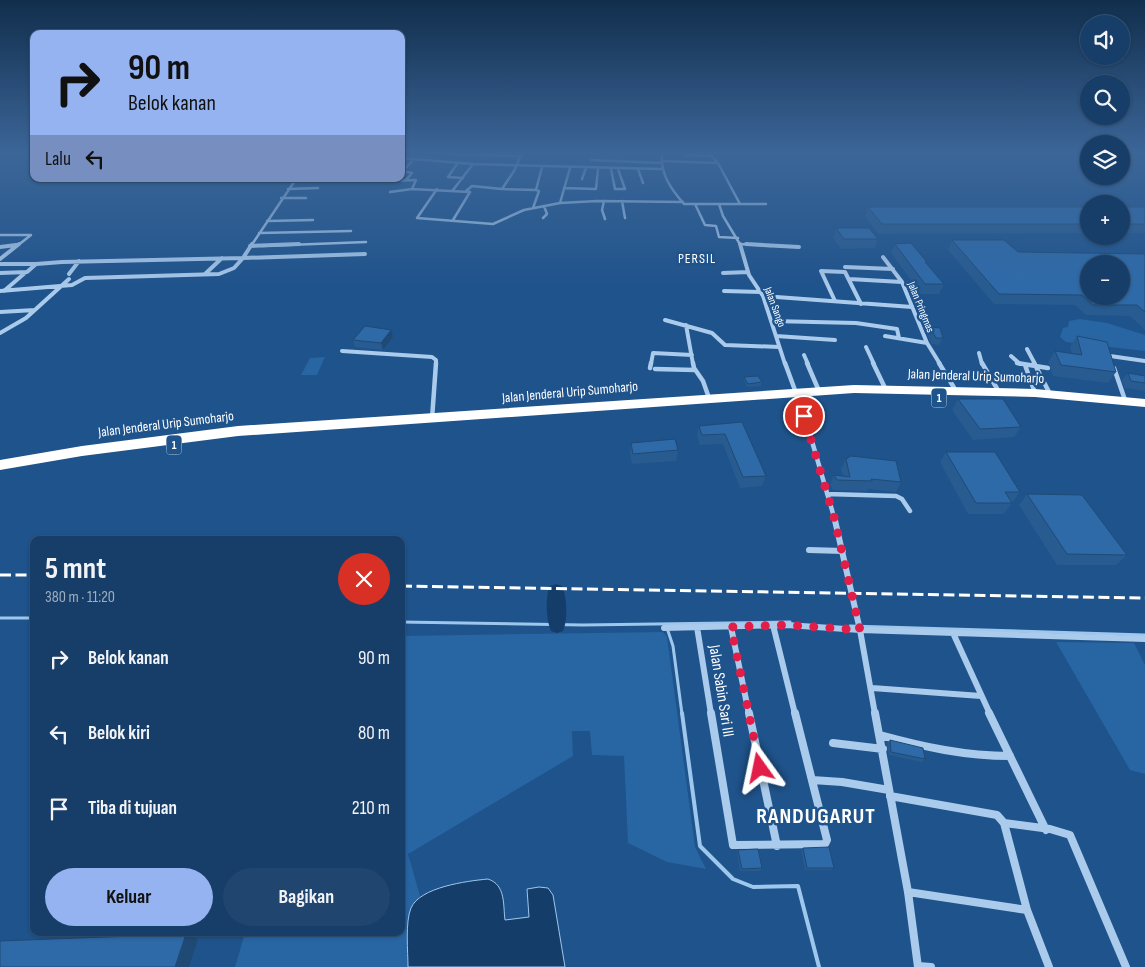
<!DOCTYPE html>
<html lang="id">
<meta charset="utf-8">
<style>
body{margin:0;font-family:"Sofia Sans Condensed",sans-serif;background:#20456e;color:#f1f3f6;height:100vh;display:flex;flex-direction:column;font-size:19px;white-space:nowrap}
*{box-sizing:border-box;margin:0}
p{font-size:16px;color:#9eaec0}
.icon{flex:none;width:28px;height:28px;fill:none;stroke:currentColor;stroke-width:2;stroke-linecap:round;stroke-linejoin:round}
.map{position:relative;flex:1;overflow:hidden}
.side{position:absolute;left:30px;top:536px;width:375px;height:400px;display:flex;flex-direction:column;background:#173e68;border-radius:10px;box-shadow:0 1px 4px #0004,0 0 0 1px #36577c}
.side>*{flex:none}
.hud{position:absolute;left:30px;top:30px;width:375px;height:152px;border-radius:10px;box-shadow:0 1px 4px #0004,0 0 0 1px #36577c;background:#95b2f1;color:#111;overflow:hidden}
.controls{position:absolute;left:1080px;top:15px;display:grid;gap:10px}
.controls a{display:grid;place-items:center;width:50px;height:50px;border-radius:50%;background:#173e68;box-shadow:0 1px 4px #0004,0 0 0 1px #36577c;font-size:25px}
.pin{position:absolute;display:grid;place-items:center;width:42px;height:42px;color:#fff;margin:-21px;border:2px solid #fff;border-radius:50%;box-shadow:0 1px 5px #0007}
.me{position:absolute;width:55px;margin:-28px;rotate:348deg;stroke-linejoin:round;filter:drop-shadow(0 0 4px #0008)}
.turn{display:flex;align-items:center;gap:18px;height:105px;padding:0 15px;font-size:22px}
.turn .icon{width:65px;height:65px;stroke-width:2.5}
.turn b{display:block;font-size:35px;line-height:42px}
.then{display:flex;align-items:center;height:48px;padding:0 15px;background:#0003;gap:10px;font-size:19px}
.round{display:grid;place-items:center;flex:none;width:52px;height:52px;border-radius:26px;background:#20456e}
.head{display:flex;align-items:center;justify-content:space-between;height:85px;padding:0 15px}
h1{font-size:30px;font-weight:700;line-height:38px}
.primary-button{display:flex;gap:10px;margin-top:auto;padding:10px 15px}
.primary-button a{flex:1;height:58px;border-radius:30px;background:#95b2f1;color:#111;font-size:20px;font-weight:700;line-height:58px;text-align:center}
.primary-button a+a{background:#20456e;color:#f1f3f6}
ul{padding:0;list-style:none}
li{display:flex;align-items:center;gap:15px;height:75px;padding:0 15px}
li div{flex:1}
li b{display:block;font-size:19px}
li em{font-style:normal}
.map>svg:first-child{display:block}
.green{fill:#2865a3}
.water{fill:#153d6a;stroke:#9ec7ed}
.lines{fill:none;stroke-linecap:round;stroke-linejoin:round}
.stream-far1{stroke:#9ec7ed;stroke-width:3}
.stream{stroke:#9ec7ed;stroke-width:4}
.river{fill:#153d6a;fill-rule:evenodd}
.street-far4{stroke:#abcbec;stroke-width:2.5}
.street-far3{stroke:#abcbec;stroke-width:4}
.street-far2{stroke:#abcbec;stroke-width:4.5}
.street-far1{stroke:#abcbec;stroke-width:6}
.street{stroke:#abcbec;stroke-width:8}
.highway{fill:#fff;fill-rule:evenodd}
.rail{stroke:#fff;stroke-width:3;stroke-dasharray:11 4.5;stroke-linecap:butt}
.wall{fill:#285b90}
.shaded-wall{fill:#204a76}
.building{fill:#2e6aa8;stroke:#204a76;fill-rule:evenodd}
.route{stroke:#e11d48;stroke-width:9;stroke-dasharray:0 16.2}
.labels{text-anchor:middle;dominant-baseline:central;stroke-width:5;stroke-linejoin:round;paint-order:stroke}
.far-street-label{font-size:11px;fill:#fff;stroke:#1f538b}
.shield{fill:#1f538b;stroke:#bccbdc;stroke-width:1}
.shield-label{font-size:12px;font-weight:bold;fill:#fff}
.far-quarter-label{font-size:14px;letter-spacing:1px;fill:#fff;stroke:#1f538b}
.street-label{font-size:14px;fill:#fff;stroke:#1f538b}
.near-street-label{font-size:16px;fill:#fff;stroke:#1f538b}
.near-district-label{font-size:22px;font-weight:bold;letter-spacing:1px;fill:#fff;stroke:#1f538b}
</style>
<div class="map">
<svg width="1145" height="967" viewBox="0 0 1145 967">
<rect width="100%" height="100%" fill="#1f538b"/>
<path class="green" d="M1080,319L1107,323L1145,335V351L1066,342L1060,337L1063,328L1068,327L1069,321Z
M325,357L317,375H301L310,358Z
M663,632L667,637L695,847L706,869L667,862L628,843L624,756L592,755L590,731H572L573,756L408,854L420,896L411,909L408,967H235L245,933L401,932V636Z
M1056,642L1134,643L1145,665V774L1130,770Z"/>
<path class="water" d="M488,879C506,885 503,905 505,920L529,917L527,889L539,887L548,888L553,895L565,967H408C408,952 405,922 411,908C420,887 467,881 488,879Z"/>
<g class="lines">
<path class="stream-far1" d="M0,618H34
M401,622L583,625L790,622
M850,626L1145,635
M668,631L673,646L682,714"/>
<path class="stream" d="M682,713L700,846L733,879L753,887L798,886L819,967"/>
<path class="river" d="M556,584L562,586C567,596 568,620 563,631L557,633L551,631C546,620 545,596 550,586Z"/>
<path class="street-far4" d="M522,153L514,171L502,189L536,190
M662,153C660,174 671,189 684,204H766
M709,153L718,163L740,204
M450,154L521,156
M685,155L712,156
M401,158L473,164L661,169
M591,160L661,163
M661,161L718,163
M457,164L448,177L463,178
M611,169L615,189H625L618,169
M638,169L643,183
M582,179L586,168
M406,180L412,173L403,171L414,159
M390,181L416,180L412,189
M564,188L596,189L598,169
M288,189L318,188
M437,189L417,218L493,224L524,210L560,203L597,201L683,202
M453,190L473,164
M466,191L472,186L502,189
M390,192L412,189L470,192L453,220
M281,198H306
M604,201L602,210L605,219
M622,201L625,218
M560,203L570,168
M695,204L705,225L716,226L719,237L738,238
M719,204L723,216L741,246
M533,208L539,191L536,190L542,167
M543,218L547,214L544,206
M267,221L313,220
M259,233L351,231
M0,235H31L17,246
M740,244L771,246
M11,246L16,245
M251,246L296,179
M262,246L366,242"/>
<path class="street-far3" d="M740,244L749,275L763,296L785,364
M746,244L799,247
M250,246L299,244
M0,247L16,245
M883,257L902,282L927,343L940,364
M0,259L19,244
M0,264H36
M845,267L893,269
M0,273L27,272L36,264L62,262L243,258L252,244
M723,273L748,272
M69,274L79,261
M205,274L222,258
M849,279L902,282
M0,291L72,285L85,278L219,274L234,268L243,258L365,254
M4,291L26,272
M724,291L761,292
M763,296L912,307
M835,301L821,271L845,272L861,304
M0,312L35,310
M665,320L712,333L725,345L779,347
M772,321L856,323L897,329L899,338
M686,325L693,364
M0,333L26,318L69,279
M776,336L835,340
M885,336L927,343
M866,347L874,364
M1027,349L1035,364
M342,351L432,357L436,360V364
M979,353L982,364
M804,355L808,364
M1011,356L1020,364
M1110,356L1145,361
M651,364L653,353L692,355"/>
<path class="street-far2" d="M693,363L694,368L703,381L709,398
M785,363L796,393
M807,363L819,391
M873,363L886,390
M939,363L956,391
M982,363L999,392
M1017,363L1048,368
M1034,363L1050,394
M1025,365L1035,393
M650,368L651,363
M1114,368L1125,400
M655,369L695,370
M800,400L834,517
M432,419L436,363
M827,494L896,496L902,499L910,511"/>
<path class="street-far1" d="M834,516L860,630L875,714
M809,550L843,551
M773,625L795,714
M697,627L711,714
M731,627L749,714
M664,628L787,625L860,630L1145,639
M953,633L990,714
M872,688L981,696"/>
<path class="street" d="M711,713L733,845L825,844L827,840L795,713
M749,713L777,846
M875,713L908,892L918,967
M989,713L1046,830
M880,735C924,747 965,756 1010,756
M833,743L883,749
M812,780L842,782L889,790
M890,796L997,815L1004,823L1027,910L1049,967
M1004,823L1050,829L1070,835L1126,967
M908,892L1027,910
M918,966L931,967"/>
<path class="highway" d="M854,385L1035,389L1145,399V407L1035,397L854,393L238,436L82,456L0,470V460L82,446L238,426Z"/>
<path class="rail" d="M0,575H34
M401,586L1145,598"/>
</g>
<path class="wall" d="M868,207H1089V233L878,234L865,216Z
M1121,207H1145V233H1121Z
M836,228L878,239L875,248L841,249L833,238Z
M952,240L1018,252L1145,254V330L1130,316L1086,315L1075,305L994,304L948,250Z
M895,244L927,262L926,264L944,284L939,294H921L891,253Z
M930,327L943,338L939,345L932,344L927,334Z
M1077,336L1116,372L1108,383L1053,376L1048,362L1055,351L1072,354L1070,347Z
M393,337L383,350L355,347L353,340Z
M1128,373L1145,376V391L1125,388L1122,380Z
M744,377L762,382L761,386L747,387L744,380Z
M958,399L1021,427L1014,437L973,440L952,410Z
M742,422L766,476L762,486L740,488L723,444L700,445L697,436L699,426Z
M631,443L678,450L676,461L632,464L630,454Z
M946,452L1020,492L1004,514H968L940,462Z
M846,459L901,482L896,492L868,489L867,491L833,490L830,485L834,475L843,476L841,469Z
M1027,494L1127,555L1116,565H1057L1019,505Z
M890,740L925,759L922,762L889,755L887,743Z
M803,848L834,868L831,870H805L801,850Z
M738,850L762,868L760,871H740L737,852Z"/>
<path class="shaded-wall" d="M391,330L393,337L383,350L381,343Z
M186,934L198,939L189,967H175Z"/>
<path class="building" d="M868,207H1089V224H882Z
M1121,207H1145V224H1121Z
M836,228H869L878,239H844Z
M952,240H1004L1018,252L1145,254V312L1137,305H1093L1082,295L999,294ZM1089,264H1121V296H1089Z
M911,243L927,262H925L944,284H925L895,244Z
M365,326L391,330L381,343L353,340Z
M930,327L940,328L943,338H936Z
M1077,336L1107,342L1116,372L1061,365L1055,351L1082,355Z
M1128,373L1145,376V383L1131,381Z
M758,376L762,382L748,384L744,377Z
M958,399H1003L1021,427L980,429Z
M742,422L766,476L743,477L725,434L702,435L699,426Z
M675,439L678,450L633,454L631,443Z
M946,452H995L1020,492H1005L1012,503H976Z
M851,456L896,461L901,482L871,479L872,481L837,480L834,475L850,477L846,459Z
M1027,494L1082,495L1127,555L1067,554Z
M890,740L923,748L925,759L891,752Z
M829,847L834,868H807L803,848Z
M758,849L762,868L742,869L738,850Z
M186,934L175,967H0V941Z"/>
<linearGradient id="sky" x2="0" y2="1"><stop stop-color="#112e4c"/><stop offset="0.53" stop-color="#3c6698"/><stop offset="1" stop-color="#3c6698" stop-opacity="0"/></linearGradient>
<rect width="1145" height="288" fill="url(#sky)"/>
<g class="lines">
<path class="route" d="M760,768L731,627L787,625L860,630L834,517L804,416"/>
</g>
<g class="labels">
<g class="far-street-label">
<text transform="translate(775 307) rotate(69)">Jalan Sango</text>
<text transform="translate(921 307) rotate(68)">Jalan Pringmas</text>
</g>
<g class="shield">
<rect x="931.5" y="388.5" width="15" height="19" rx="4"/>
<rect x="166.5" y="435.5" width="15" height="19" rx="4"/>
</g>
<g class="shield-label">
<text x="939" y="398">1</text>
<text x="174" y="445">1</text>
</g>
<g class="far-quarter-label">
<text x="697" y="258">PERSIL</text>
</g>
<g class="street-label">
<text transform="translate(976 376) rotate(2)">Jalan Jenderal Urip Sumoharjo</text>
<text transform="translate(570 392) rotate(-5)">Jalan Jenderal Urip Sumoharjo</text>
<text transform="translate(166 424) rotate(-7)">Jalan Jenderal Urip Sumoharjo</text>
</g>
<g class="near-street-label">
<text transform="translate(721 691) rotate(81)">Jalan Sabin Sari III</text>
</g>
<g class="near-district-label">
<text x="816" y="816">RANDUGARUT</text>
</g>
</g>
</svg>
<div class="controls">
<a><svg class="icon" aria-label="sound" viewBox="0 0 24 24"><path d="M4 9h4l5-4v14l-5-4H4zM17 9q2 3 0 6"/></svg></a>
<a><svg class="icon" aria-label="search" viewBox="0 0 24 24"><circle cx="10" cy="10" r="6"/><path d="M15 15l6 6"/></svg></a>
<a><svg class="icon" aria-label="layers" viewBox="0 0 24 24"><path d="M12 4l9 5-9 5-9-5zM3 14l9 5 9-5"/></svg></a>
<a>+</a>
<a>−</a>
</div>
<div class="pin" style="left:804px;top:416px;background:#d93025"><svg class="icon" aria-label="arrive" viewBox="0 0 24 24"><path d="M6 21V4h12l-3 4 3 4H6"/></svg></div>
<svg class="me" style="left:760px;top:768px" viewBox="-20 -20 40 40"><path d="M0-17L14 15 0 8-14 15z" fill="#e11d48" stroke="#fff" stroke-width="4"/></svg>
<div class="hud">
<div class="turn"><svg class="icon" aria-label="right" viewBox="0 0 24 24"><path d="M7 20v-9h11M14 6l5 5-5 5"/></svg><div><b>90 m</b>Belok kanan</div></div>
<div class="then">Lalu<svg class="icon" aria-label="left" viewBox="0 0 24 24"><path d="M17 20v-9H6M10 6l-5 5 5 5"/></svg></div>
</div>
<section class="side">
<div class="head"><div><h1>5 mnt</h1><p>380 m · 11:20</p></div><a class="round" style="background:#d93025;color:#fff"><svg class="icon" aria-label="close" viewBox="0 0 24 24"><path d="M6 6l12 12M18 6L6 18"/></svg></a></div>
<ul>
<li><svg class="icon" aria-label="right" viewBox="0 0 24 24"><path d="M7 20v-9h11M14 6l5 5-5 5"/></svg><div><b>Belok kanan</b></div><em>90 m</em></li>
<li><svg class="icon" aria-label="left" viewBox="0 0 24 24"><path d="M17 20v-9H6M10 6l-5 5 5 5"/></svg><div><b>Belok kiri</b></div><em>80 m</em></li>
<li><svg class="icon" aria-label="arrive" viewBox="0 0 24 24"><path d="M6 21V4h12l-3 4 3 4H6"/></svg><div><b>Tiba di tujuan</b></div><em>210 m</em></li>
</ul>
<div class="primary-button"><a>Keluar</a><a>Bagikan</a></div>
</section>
</div>
